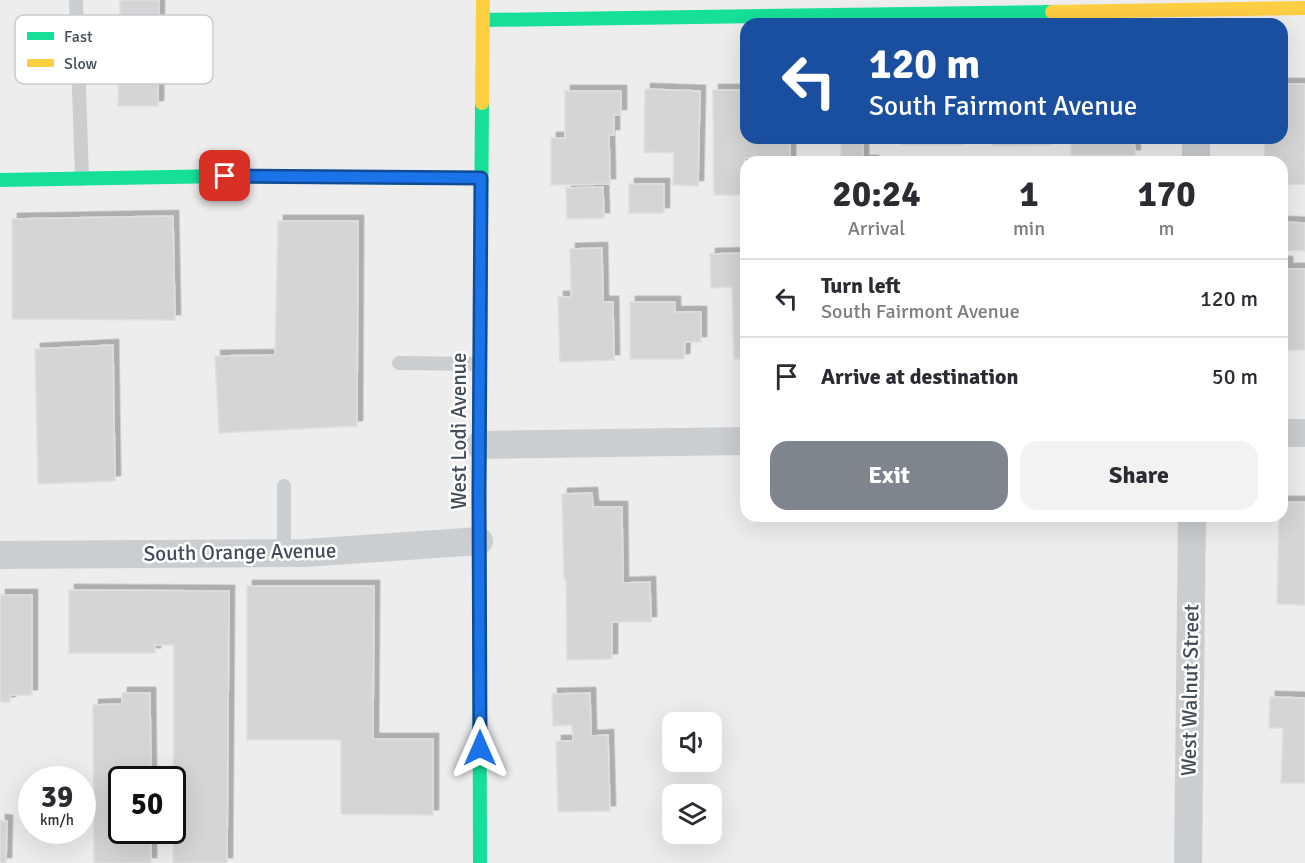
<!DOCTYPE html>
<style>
body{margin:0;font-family:Signika,sans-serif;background:#f2f2f3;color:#2b2b33;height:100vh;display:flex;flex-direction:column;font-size:22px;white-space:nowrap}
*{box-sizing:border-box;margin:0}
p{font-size:20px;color:#7c7c81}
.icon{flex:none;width:33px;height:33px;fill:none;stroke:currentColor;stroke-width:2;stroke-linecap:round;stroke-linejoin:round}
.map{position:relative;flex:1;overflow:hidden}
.side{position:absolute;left:740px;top:156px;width:548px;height:366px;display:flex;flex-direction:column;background:#fff;border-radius:18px;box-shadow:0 6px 24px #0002}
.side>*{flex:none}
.guide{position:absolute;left:740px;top:18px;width:548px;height:126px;border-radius:18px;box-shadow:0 6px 24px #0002;background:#1a4fa0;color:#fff;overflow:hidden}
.fabs{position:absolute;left:662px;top:712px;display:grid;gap:12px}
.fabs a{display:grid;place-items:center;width:60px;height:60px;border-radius:12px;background:#fff;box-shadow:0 6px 24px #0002;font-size:30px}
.speed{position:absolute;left:18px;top:766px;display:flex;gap:12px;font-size:30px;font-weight:700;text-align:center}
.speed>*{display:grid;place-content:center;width:78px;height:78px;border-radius:50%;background:#fff;box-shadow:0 6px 24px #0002;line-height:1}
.speed small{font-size:15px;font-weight:400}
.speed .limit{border:3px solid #111;border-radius:9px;background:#fff;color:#111}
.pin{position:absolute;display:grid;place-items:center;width:51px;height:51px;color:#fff;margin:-26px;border-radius:12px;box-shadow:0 3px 9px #0006}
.me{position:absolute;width:66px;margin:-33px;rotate:0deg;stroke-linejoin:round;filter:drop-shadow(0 0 4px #0008)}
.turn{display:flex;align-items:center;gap:21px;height:126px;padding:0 30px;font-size:27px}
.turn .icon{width:78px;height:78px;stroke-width:2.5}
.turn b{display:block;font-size:42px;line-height:51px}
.eta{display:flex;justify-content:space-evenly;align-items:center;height:102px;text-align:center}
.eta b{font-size:36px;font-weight:800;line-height:42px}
.cta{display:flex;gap:12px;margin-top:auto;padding:12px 30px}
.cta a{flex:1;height:69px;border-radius:18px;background:#7f858d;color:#fff;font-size:24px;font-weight:800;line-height:69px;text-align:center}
.cta a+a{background:#f2f2f3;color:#2b2b33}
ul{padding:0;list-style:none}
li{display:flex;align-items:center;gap:18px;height:78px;padding:0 30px;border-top:2px solid #e1e1e2}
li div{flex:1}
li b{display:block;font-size:22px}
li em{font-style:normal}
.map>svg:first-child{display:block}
.building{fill:#d5d5d7;stroke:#dfdfe0;stroke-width:1.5;filter:url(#shadow)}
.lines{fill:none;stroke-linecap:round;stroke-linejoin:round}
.lane{stroke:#cbced1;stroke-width:14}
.street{stroke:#cbced1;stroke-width:28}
.fast{stroke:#16e098;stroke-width:14}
.slow{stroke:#ffcf43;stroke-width:14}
.route-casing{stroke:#114b97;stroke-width:15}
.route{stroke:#1a73e8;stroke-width:10}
.labels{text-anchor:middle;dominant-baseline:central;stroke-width:5;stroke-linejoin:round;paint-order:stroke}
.street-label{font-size:21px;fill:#434d5a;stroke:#fff}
.key{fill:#fff;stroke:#c7cace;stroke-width:1.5}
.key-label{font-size:16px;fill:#434d5a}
</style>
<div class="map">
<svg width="1305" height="863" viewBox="0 0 1305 863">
<defs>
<filter id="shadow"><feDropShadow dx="5.5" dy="-5.5" stdDeviation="0" flood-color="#0004"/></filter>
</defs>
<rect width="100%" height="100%" fill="#eeeded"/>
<path class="building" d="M120,0H159L158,106H118Z
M1281,84H1305V184L1281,185V162H1265L1264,138H1281Z
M645,89L700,91L698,186L673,185L674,153L644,152Z
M713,90H743V101H746V138H790V162H769V158H745V195H714Z
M565,91H621V115H614V135H609L610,184L551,185V138H565Z
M841,138H877V142H863V161H873V162H841Z
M902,138H963V145H902Z
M993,138H1051V145L993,146Z
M1071,138H1134L1135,155H1071Z
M629,184H664V213H629Z
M603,187L604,218L567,219L566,188Z
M173,216L175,320L12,319V219Z
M278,221H358L357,426L219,433L215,356L275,355Z
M1281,222L1305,223V251L1281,250Z
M602,248L603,302H613L614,360L560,362L558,297H571L570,249Z
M746,253V359H734L732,287L711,288L710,254Z
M1281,262H1287V269H1305V350H1281Z
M630,302H675V312H701V342H685L684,359H630Z
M113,345L115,481L38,484L35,349Z
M592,493L593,507H622L623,583L650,582L651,622H612V659L567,660L566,579H564L562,494Z
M1281,502H1305V605L1277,604L1279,516H1281Z
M247,586H374L373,739H433V815L341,814V740H247Z
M69,590L229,591L227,863H173L174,645H155V653H69Z
M0,595H32V695H10V702H0Z
M122,693H150L151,780H122V831H151V863H94L93,705L122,704Z
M590,693L591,736L608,735L610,811L558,812L556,741H573L572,725L553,726L552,694Z
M1270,697L1305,698V783H1281L1283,728H1269Z
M0,820L7,821L6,863H0Z"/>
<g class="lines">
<path class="lane" d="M76,0L82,179
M399,363L480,364
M284,486V553"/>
<path class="street" d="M1196,162V138
M1281,433H1305
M480,445L746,441
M0,555L306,553L479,541
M1188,863L1192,516"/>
<path class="fast" d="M483,20L1052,12
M0,180L225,176L481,178
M480,863L479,493L482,103"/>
<path class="slow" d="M1052,12L1305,8
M482,103L483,0"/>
</g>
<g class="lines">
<g class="route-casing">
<path id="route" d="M225,176L481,178L479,493L480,748"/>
</g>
<use href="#route" class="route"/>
</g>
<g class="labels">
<g class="street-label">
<text transform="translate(459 431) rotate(-90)">West Lodi Avenue</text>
<text transform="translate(240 552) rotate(-1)">South Orange Avenue</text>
<text transform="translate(1190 690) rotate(-89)">West Walnut Street</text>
</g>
</g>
<rect x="15" y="15" width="198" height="69" rx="9" class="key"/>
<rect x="27" y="32" width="27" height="8" fill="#16e098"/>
<rect x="27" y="59" width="27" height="8" fill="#ffcf43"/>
<g class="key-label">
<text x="64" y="42">Fast</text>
<text x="64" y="69">Slow</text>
</g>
</svg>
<div class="fabs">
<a><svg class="icon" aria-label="sound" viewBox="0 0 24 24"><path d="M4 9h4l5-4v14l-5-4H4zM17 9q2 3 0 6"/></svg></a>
<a><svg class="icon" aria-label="layers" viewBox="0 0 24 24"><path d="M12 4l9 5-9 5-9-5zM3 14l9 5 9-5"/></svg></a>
</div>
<div class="speed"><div>39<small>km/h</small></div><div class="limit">50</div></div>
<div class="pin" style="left:225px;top:176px;background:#d93025"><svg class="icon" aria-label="arrive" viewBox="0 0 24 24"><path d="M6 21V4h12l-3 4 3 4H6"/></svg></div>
<svg class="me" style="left:480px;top:748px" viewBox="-20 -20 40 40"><path d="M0-17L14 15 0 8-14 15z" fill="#1a73e8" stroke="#fff" stroke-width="4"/></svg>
<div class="guide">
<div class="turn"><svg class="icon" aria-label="left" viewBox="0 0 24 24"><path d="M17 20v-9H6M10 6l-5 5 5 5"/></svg><div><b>120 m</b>South Fairmont Avenue</div></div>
</div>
<section class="side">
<div class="eta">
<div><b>20:24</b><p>Arrival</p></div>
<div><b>1</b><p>min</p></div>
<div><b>170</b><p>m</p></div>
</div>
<ul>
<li><svg class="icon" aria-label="left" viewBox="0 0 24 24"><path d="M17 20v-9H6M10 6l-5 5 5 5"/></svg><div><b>Turn left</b><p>South Fairmont Avenue</p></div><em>120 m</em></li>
<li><svg class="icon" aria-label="arrive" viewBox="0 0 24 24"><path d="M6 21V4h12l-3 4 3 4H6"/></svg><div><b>Arrive at destination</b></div><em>50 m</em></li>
</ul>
<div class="cta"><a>Exit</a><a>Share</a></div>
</section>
</div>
